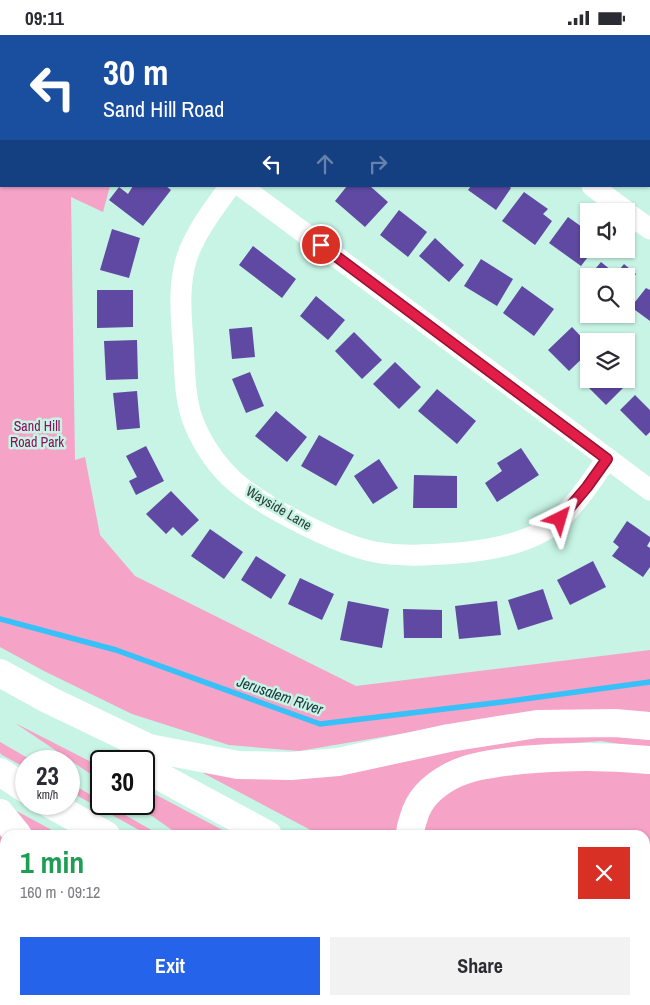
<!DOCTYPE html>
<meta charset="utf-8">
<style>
body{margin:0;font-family:"Archivo Narrow",sans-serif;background:#f2f2f3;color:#2b2b33;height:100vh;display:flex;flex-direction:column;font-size:19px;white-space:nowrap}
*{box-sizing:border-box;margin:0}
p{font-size:16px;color:#7c7c81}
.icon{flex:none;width:28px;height:28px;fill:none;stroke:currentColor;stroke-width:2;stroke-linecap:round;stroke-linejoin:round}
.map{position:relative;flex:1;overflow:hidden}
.sheet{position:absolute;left:0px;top:795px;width:650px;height:175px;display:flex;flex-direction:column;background:#fff;border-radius:15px 15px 0 0;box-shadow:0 1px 4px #0004}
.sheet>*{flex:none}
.guide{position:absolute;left:0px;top:0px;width:650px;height:152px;box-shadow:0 1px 4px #0004;background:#1a4fa0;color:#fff;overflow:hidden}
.tools{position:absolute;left:580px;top:168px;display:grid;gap:10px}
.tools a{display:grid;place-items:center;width:55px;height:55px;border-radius:0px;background:#fff;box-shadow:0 1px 4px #0004;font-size:25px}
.speed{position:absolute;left:15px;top:715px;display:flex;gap:10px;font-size:25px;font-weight:700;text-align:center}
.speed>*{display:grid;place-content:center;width:65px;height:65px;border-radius:50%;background:#fff;box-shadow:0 1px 4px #0004;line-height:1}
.speed small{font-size:12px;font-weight:400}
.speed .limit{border:2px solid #111;border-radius:8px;background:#fff;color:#111}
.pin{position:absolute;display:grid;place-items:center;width:42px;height:42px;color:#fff;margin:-21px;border:2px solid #fff;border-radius:50%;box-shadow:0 1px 5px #0007}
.me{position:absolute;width:55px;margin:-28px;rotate:40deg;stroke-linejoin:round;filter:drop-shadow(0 0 4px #0008)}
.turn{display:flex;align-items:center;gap:18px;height:105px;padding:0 20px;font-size:22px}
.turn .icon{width:65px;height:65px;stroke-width:2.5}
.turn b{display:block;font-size:35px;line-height:42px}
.lanes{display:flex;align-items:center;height:48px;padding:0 20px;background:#0003;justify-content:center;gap:25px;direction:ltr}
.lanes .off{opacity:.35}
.round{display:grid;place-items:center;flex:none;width:52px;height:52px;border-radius:0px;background:#f2f2f3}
.summary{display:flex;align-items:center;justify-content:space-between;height:85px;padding:0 20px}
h1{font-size:30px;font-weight:800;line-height:38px;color:#1e9e55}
.button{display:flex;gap:10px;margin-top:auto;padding:10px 20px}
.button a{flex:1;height:58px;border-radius:0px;background:#2563eb;color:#fff;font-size:20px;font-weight:800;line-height:58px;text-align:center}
.button a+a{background:#f2f2f3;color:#2b2b33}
.status{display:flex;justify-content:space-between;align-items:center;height:35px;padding:0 25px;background:#fff;direction:ltr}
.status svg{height:14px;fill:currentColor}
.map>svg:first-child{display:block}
.green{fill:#f5a3c7}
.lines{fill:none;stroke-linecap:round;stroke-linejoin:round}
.stream{stroke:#38c0f9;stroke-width:5.5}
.building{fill:#5f49a2}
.minor{stroke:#fff;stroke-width:21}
.secondary{stroke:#fff;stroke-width:28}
.motorway{stroke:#fff;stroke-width:28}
.route-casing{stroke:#92132f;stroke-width:12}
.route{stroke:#e11d48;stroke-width:9}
.labels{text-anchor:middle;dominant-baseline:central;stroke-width:5;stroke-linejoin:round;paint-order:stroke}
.park-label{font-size:14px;fill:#8d0f5a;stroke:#c7f4e4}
.street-label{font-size:14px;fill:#2d3f39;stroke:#c7f4e4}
.water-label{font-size:15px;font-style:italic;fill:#1c323c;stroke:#c7f4e4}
</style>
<div class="status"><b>09:11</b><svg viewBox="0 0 49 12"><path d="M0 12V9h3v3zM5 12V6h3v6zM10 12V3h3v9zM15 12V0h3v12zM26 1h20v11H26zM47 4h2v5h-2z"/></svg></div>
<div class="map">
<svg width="650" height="970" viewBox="0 0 650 970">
<rect width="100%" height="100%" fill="#c7f4e4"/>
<path class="green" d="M0,0L33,1H1V151H110L103,177L71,162L75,425L85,422L100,500L135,541L356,651L650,615V681L447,691L299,716L229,710L132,679L44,636L0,612Z
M15,688L101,732V746Z
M602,695L650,702V714L601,706L520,712L484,721L401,800H320L203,738L207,732L515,702Z
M0,707L33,726H26V733L2,720L0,718Z
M650,733V915L645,918V800H422L426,773L478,739Z
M69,747L101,766V769H106L160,800H148L69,756Z
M144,754H145L232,800H179L135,769H144Z
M13,774L61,800H31Z
M0,797L5,802V965H104L106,970H0Z
M185,965H353L363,970H186Z
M455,965H545L554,970H465Z"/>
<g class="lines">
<path class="stream" d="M0,584L116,615L320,689L502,667L650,647"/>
</g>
<path class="building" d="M133,151H166L171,155L143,191L109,165L119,152L128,159Z
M347,151H370L388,167L365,192L335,166Z
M471,151H509L511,153L496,175L468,155Z
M524,157L548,174L543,179L552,186L535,210L502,186Z
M399,175L427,197L408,222L380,200Z
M568,182L589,197V214H594L581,231L549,208Z
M112,194L140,203L129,243L100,235Z
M435,203L464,230L449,247L419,221Z
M253,211L296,244L282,263L239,230Z
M481,224L513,244L497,271L464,251Z
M601,227L616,239L624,229L636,239L626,251V241H594L591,239Z
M522,251L554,274L534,301L503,278Z
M646,253L650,255V286L631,272Z
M97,255H133V292L97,293Z
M316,261L345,285L328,305L300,281Z
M252,292L255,322L232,324L229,294Z
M572,292L589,310V317L569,336L548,315Z
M354,297L382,325L362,344L335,316Z
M137,305L138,344L106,345L104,306Z
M395,327L421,352L399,374L373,349Z
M589,336V344H624L628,348L606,370L580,344Z
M250,337L264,371L246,378L232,344Z
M437,354L476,386L457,409L418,376Z
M137,356L140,393L117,395L113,358Z
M635,360L650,375V397L646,401L620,375Z
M276,376L307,402L287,427L255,401Z
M319,400L354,420L336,451L301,431Z
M146,411L164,446L136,460L129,446L137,442L126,421Z
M521,413L539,440L497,467L485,448L502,436L497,428Z
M379,424L398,453L373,469L354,441Z
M414,440L457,441V473H413Z
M171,456L199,485L182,501L173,492L166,499L146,479Z
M627,486L650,502V506L647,511L650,513V532L643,542L612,521L619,512L613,507Z
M210,494L243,517L224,544L191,521Z
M256,521L286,540L271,564L241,545Z
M593,526L606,552L570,570L557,545Z
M300,543L334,559L322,585L288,569Z
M543,554L553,584L518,595L508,565Z
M348,566L389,574L382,613L340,605Z
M497,566L501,600L459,604L455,571Z
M403,574L442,575V603H404Z"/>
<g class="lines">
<path class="minor" d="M35,0L37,1
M387,0L389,1
M72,1L73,0
M230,151C214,173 196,196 187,222C178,249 181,280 183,308C185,333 184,359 192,383C200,406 216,430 234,446C262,471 338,510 375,517C403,522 430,520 458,518C491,515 534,508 560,484C578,467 593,444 607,424
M241,151L650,455
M592,151L626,176
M626,177L650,194"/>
<path class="secondary" d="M645,950L650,947
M614,970L622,965"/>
<path class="motorway" d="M0,638L49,665L149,713L238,730L291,731L338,727L449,703L537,689L615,688L650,691
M144,733L268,800
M0,737L26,754
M50,769L106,800
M0,778L18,800
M410,800C410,793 412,788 414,782C419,763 434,750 451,741C472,730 498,728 521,725C564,721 607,721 650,725
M113,965L116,970
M394,965L405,970
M571,965L580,970
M173,970L174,965"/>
</g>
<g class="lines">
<g class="route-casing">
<path id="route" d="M321,210L607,424L587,452L560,484"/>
</g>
<use href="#route" class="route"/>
</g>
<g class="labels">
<g class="park-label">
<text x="37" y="391">Sand Hill<tspan x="37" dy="16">Road Park</tspan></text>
</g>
<g class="street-label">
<text transform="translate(279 473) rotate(30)">Wayside Lane</text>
</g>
<g class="water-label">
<text transform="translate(280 660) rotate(19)">Jerusalem River</text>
</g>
</g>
</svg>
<div class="tools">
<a><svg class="icon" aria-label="sound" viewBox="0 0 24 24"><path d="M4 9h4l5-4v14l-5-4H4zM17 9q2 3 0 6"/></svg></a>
<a><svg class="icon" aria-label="search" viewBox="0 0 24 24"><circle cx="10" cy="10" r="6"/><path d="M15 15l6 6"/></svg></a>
<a><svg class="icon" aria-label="layers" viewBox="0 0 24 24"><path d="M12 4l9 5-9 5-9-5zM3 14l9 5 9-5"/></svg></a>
</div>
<div class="speed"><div>23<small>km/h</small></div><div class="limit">30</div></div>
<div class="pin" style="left:321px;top:210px;background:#d93025"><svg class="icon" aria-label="arrive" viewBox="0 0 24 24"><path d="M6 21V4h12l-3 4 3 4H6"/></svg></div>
<svg class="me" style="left:560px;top:484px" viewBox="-20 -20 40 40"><path d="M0-17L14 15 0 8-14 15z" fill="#e11d48" stroke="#fff" stroke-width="4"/></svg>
<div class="guide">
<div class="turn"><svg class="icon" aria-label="left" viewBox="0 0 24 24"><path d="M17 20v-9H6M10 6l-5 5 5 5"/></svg><div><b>30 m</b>Sand Hill Road</div></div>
<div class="lanes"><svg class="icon" aria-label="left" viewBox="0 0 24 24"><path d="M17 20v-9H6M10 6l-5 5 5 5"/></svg><svg class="icon off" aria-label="ahead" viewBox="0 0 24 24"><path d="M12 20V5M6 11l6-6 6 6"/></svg><svg class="icon off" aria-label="right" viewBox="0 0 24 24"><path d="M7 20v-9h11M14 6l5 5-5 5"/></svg></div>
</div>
<section class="sheet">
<div class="summary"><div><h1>1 min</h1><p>160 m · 09:12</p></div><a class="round" style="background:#d93025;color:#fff"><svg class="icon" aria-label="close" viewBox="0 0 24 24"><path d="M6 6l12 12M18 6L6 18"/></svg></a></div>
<div class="button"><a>Exit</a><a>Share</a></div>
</section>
</div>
